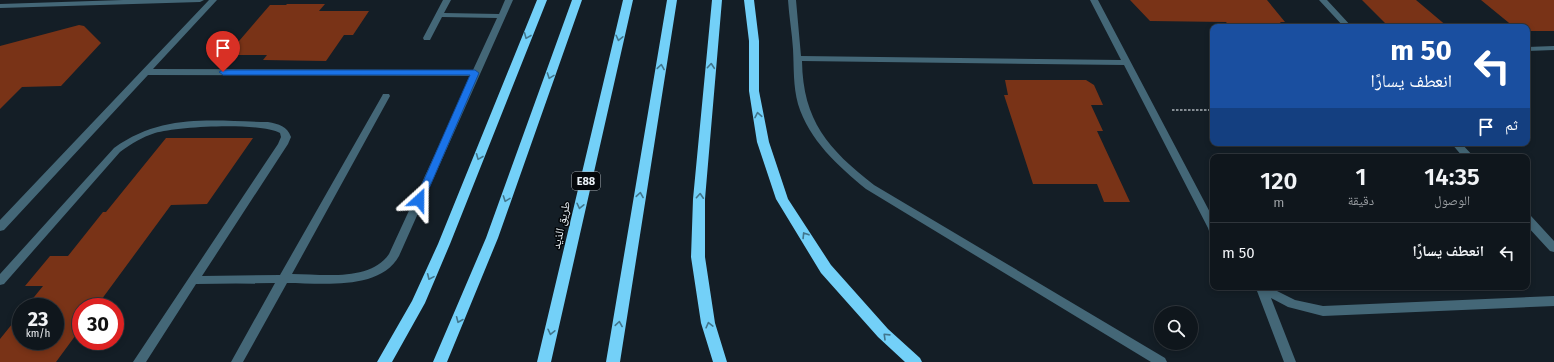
<!DOCTYPE html>
<html lang="ar">
<meta charset="utf-8">
<style>
body{margin:0;font-family:"Fira Sans","Noto Naskh Arabic",sans-serif;background:#181f25;color:#f1f3f6;direction:rtl;height:100vh;display:flex;flex-direction:column;font-size:15px;white-space:nowrap}
*{box-sizing:border-box;margin:0}
p{font-size:13px;color:#9b9fa3}
.icon{flex:none;width:22px;height:22px;fill:none;stroke:currentColor;stroke-width:2;stroke-linecap:round;stroke-linejoin:round}
.map{position:relative;flex:1;overflow:hidden;direction:ltr}
.side{position:absolute;left:1210px;top:154px;width:320px;height:136px;display:flex;flex-direction:column;background:#0f161c;border-radius:8px;box-shadow:0 2px 6px #0003,0 0 0 1px #2f353b;direction:rtl}
.side>*{flex:none}
.hud{position:absolute;left:1210px;top:24px;width:320px;height:122px;border-radius:8px;box-shadow:0 2px 6px #0003,0 0 0 1px #2f353b;direction:rtl;background:#1a4fa0;color:#fff;overflow:hidden}
.tools{position:absolute;left:1154px;top:306px;display:grid;gap:8px}
.tools a{display:grid;place-items:center;width:44px;height:44px;border-radius:50%;background:#0f161c;box-shadow:0 2px 6px #0003,0 0 0 1px #2f353b;font-size:20px}
.speed{position:absolute;left:12px;top:298px;display:flex;gap:8px;font-size:20px;font-weight:700;text-align:center}
.speed>*{display:grid;place-content:center;width:52px;height:52px;border-radius:50%;background:#0f161c;box-shadow:0 2px 6px #0003,0 0 0 1px #2f353b;line-height:1}
.speed small{font-size:10px;font-weight:400}
.speed .limit{border:6px solid #d22;background:#fff;color:#111}
.pin{position:absolute;display:grid;place-items:center;width:34px;height:34px;color:#fff;margin:-41px -17px;border-radius:50% 50% 50% 0;rotate:-45deg;box-shadow:0 0 4px #0007}
.pin .icon{rotate:45deg}
.me{position:absolute;width:44px;margin:-22px;rotate:24deg;stroke-linejoin:round;filter:drop-shadow(0 0 3px #0008)}
.turn{display:flex;align-items:center;gap:14px;height:84px;padding:0 12px;font-size:18px}
.turn .icon{width:52px;height:52px;stroke-width:2.5}
.turn b{display:block;font-size:28px;line-height:34px}
.then{display:flex;align-items:center;height:38px;padding:0 12px;background:#0003;gap:8px;font-size:15px}
.eta{display:flex;justify-content:space-evenly;align-items:center;height:68px;text-align:center}
.eta b{font-size:24px;font-weight:600;line-height:28px}
ul{padding:0;list-style:none}
li{display:flex;align-items:center;gap:12px;height:60px;padding:0 12px;border-top:1px solid #2f353b}
li div{flex:1}
li b{display:block;font-size:15px}
li em{font-style:normal}
.map>svg:first-child{display:block}
.building{fill:#793317}
.lines{fill:none;stroke-linecap:round;stroke-linejoin:round}
.path{stroke:#858d93;stroke-width:2;stroke-dasharray:2.5 1.5;stroke-linecap:butt}
.minor{fill:#446777;fill-rule:evenodd}
.motorway{fill:#73d0f8;fill-rule:evenodd}
.oneway{stroke:#41768d}
.route{fill:#1a73e8;stroke:#114b97}
.labels{text-anchor:middle;dominant-baseline:central;stroke-width:3;stroke-linejoin:round;paint-order:stroke}
.shield{fill:#04080b;stroke:#a6acb1;stroke-width:1}
.shield-label{font-size:11px;font-weight:bold;fill:#ecf3f8}
.street-label{font-size:12px;fill:#ecf3f8;stroke:#04080b}
</style>
<div class="map">
<svg width="1554" height="362" viewBox="0 0 1554 362">
<rect width="100%" height="100%" fill="#141e26"/>
<path class="building" d="M1130,0H1267L1285,22H1280L1284,27H1230L1226,22L1150,21Z
M1362,0H1416L1448,27H1389Z
M1481,0H1554V31H1527V27H1514Z
M287,4H325L319,11H369L353,35H344L326,61L263,60L267,55H227L270,5H286Z
M79,25L84,26L101,43L61,86L22,87L0,109V46Z
M1005,80H1086L1094,85L1103,105H1091L1103,131H1097L1130,202H1104L1097,184H1033L1004,95H1008Z
M166,138H253L207,204L171,205L96,307H81V328L56,362H0V339L21,313V341H55V307H26L43,286H25L50,256H68L103,212H106Z"/>
<g class="lines">
<path class="path" d="M1172,110H1213"/>
<path class="minor" d="M123,0H204L200,2L0,8V4Z
M209,0H217L153,69L473,70L497,18L442,17L430,40H424L423,38L443,0H451L444,13L499,14L505,0H513L399,256C380,291 321,283 287,283L243,362H231L275,283L196,284L146,362H133L278,144L281,137L280,133C261,122 178,126 155,133C142,137 131,144 120,152L4,284L0,285V274L114,148C163,113 211,121 268,122C279,124 287,126 291,137L288,144L202,276L280,275L382,96L383,94H389L390,96L292,274C322,274 370,282 389,254L471,76L148,75L4,230L0,231V220Z
M788,0H796L801,56L1121,60L1090,0H1098L1213,218V232L1209,231L1208,228L1124,65L802,61C803,121 828,149 874,185L1165,358L1167,362H1151L866,189C838,166 809,140 798,104C793,86 794,68 793,49C792,33 789,16 788,0Z
M1319,0H1327L1352,27H1344Z
M1554,46V50L1527,51V47Z
M1451,143H1461L1474,157H1463Z
M1527,215L1531,216L1554,241V252L1550,251L1527,226Z
M1253,287H1269L1295,300L1323,306L1554,296V306L1323,316L1288,307L1271,298L1296,362H1284L1257,291Z"/>
<path class="motorway" d="M537,0H547L450,244L425,303L392,362H377L412,301L438,244Z
M572,0H582L498,238L447,362H433L486,238Z
M623,0H633L551,362H537Z
M667,0H677L620,362H606Z
M712,0H722L705,199V257L715,323L727,362H713L701,323L691,257L693,199Z
M744,0H754L759,41V91L769,142L788,199L831,265L888,329L920,358L922,362H905L878,337L821,273L776,199L757,142L749,91V41Z"/>
</g>
<defs><path id="oneway-chevron" d="M-2-3.5L2.5 0L-2 3.5" fill="none" stroke-width="1.6" stroke-linecap="round" stroke-linejoin="round"/></defs>
<g class="oneway">
<use href="#oneway-chevron" transform="translate(527 36) rotate(112)"/>
<use href="#oneway-chevron" transform="translate(619 38) rotate(103)"/>
<use href="#oneway-chevron" transform="translate(711 66) rotate(-85)"/>
<use href="#oneway-chevron" transform="translate(661 67) rotate(-81)"/>
<use href="#oneway-chevron" transform="translate(550 76) rotate(110)"/>
<use href="#oneway-chevron" transform="translate(758 115) rotate(-101)"/>
<use href="#oneway-chevron" transform="translate(479 157) rotate(112)"/>
<use href="#oneway-chevron" transform="translate(640 195) rotate(-81)"/>
<use href="#oneway-chevron" transform="translate(700 196) rotate(-86)"/>
<use href="#oneway-chevron" transform="translate(506 199) rotate(110)"/>
<use href="#oneway-chevron" transform="translate(580 206) rotate(103)"/>
<use href="#oneway-chevron" transform="translate(805 235) rotate(-122)"/>
<use href="#oneway-chevron" transform="translate(430 277) rotate(114)"/>
<use href="#oneway-chevron" transform="translate(459 320) rotate(113)"/>
<use href="#oneway-chevron" transform="translate(619 324) rotate(-81)"/>
<use href="#oneway-chevron" transform="translate(709 325) rotate(-104)"/>
<use href="#oneway-chevron" transform="translate(551 332) rotate(103)"/>
<use href="#oneway-chevron" transform="translate(886 336) rotate(-136)"/>
</g>
<path class="route" d="M475,70L479,73L424,200L419,203L415,200L470,75H223L219,72L223,70Z"/>
<g class="labels">
<rect class="shield" x="572" y="172" width="28" height="18" rx="3"/>
<g class="shield-label">
<text x="586" y="181">E88</text>
</g>
<g class="street-label">
<text transform="translate(561 225) rotate(-77)">طريق الذيد</text>
</g>
</g>
</svg>
<div class="tools">
<a><svg class="icon" aria-label="search" viewBox="0 0 24 24"><circle cx="10" cy="10" r="6"/><path d="M15 15l6 6"/></svg></a>
</div>
<div class="speed"><div>23<small>km/h</small></div><div class="limit">30</div></div>
<div class="pin" style="left:223px;top:72px;background:#d93025"><svg class="icon" aria-label="arrive" viewBox="0 0 24 24"><path d="M6 21V4h12l-3 4 3 4H6"/></svg></div>
<svg class="me" style="left:419px;top:200px" viewBox="-20 -20 40 40"><path d="M0-17L14 15 0 8-14 15z" fill="#1a73e8" stroke="#fff" stroke-width="4"/></svg>
<div class="hud">
<div class="turn"><svg class="icon" aria-label="left" viewBox="0 0 24 24"><path d="M17 20v-9H6M10 6l-5 5 5 5"/></svg><div><b>50 m</b>انعطف يسارًا</div></div>
<div class="then">ثم<svg class="icon" aria-label="arrive" viewBox="0 0 24 24"><path d="M6 21V4h12l-3 4 3 4H6"/></svg></div>
</div>
<section class="side">
<div class="eta">
<div><b>14:35</b><p>الوصول</p></div>
<div><b>1</b><p>دقيقة</p></div>
<div><b>120</b><p>m</p></div>
</div>
<ul>
<li><svg class="icon" aria-label="left" viewBox="0 0 24 24"><path d="M17 20v-9H6M10 6l-5 5 5 5"/></svg><div><b>انعطف يسارًا</b></div><em>50 m</em></li>
</ul>
</section>
</div>
